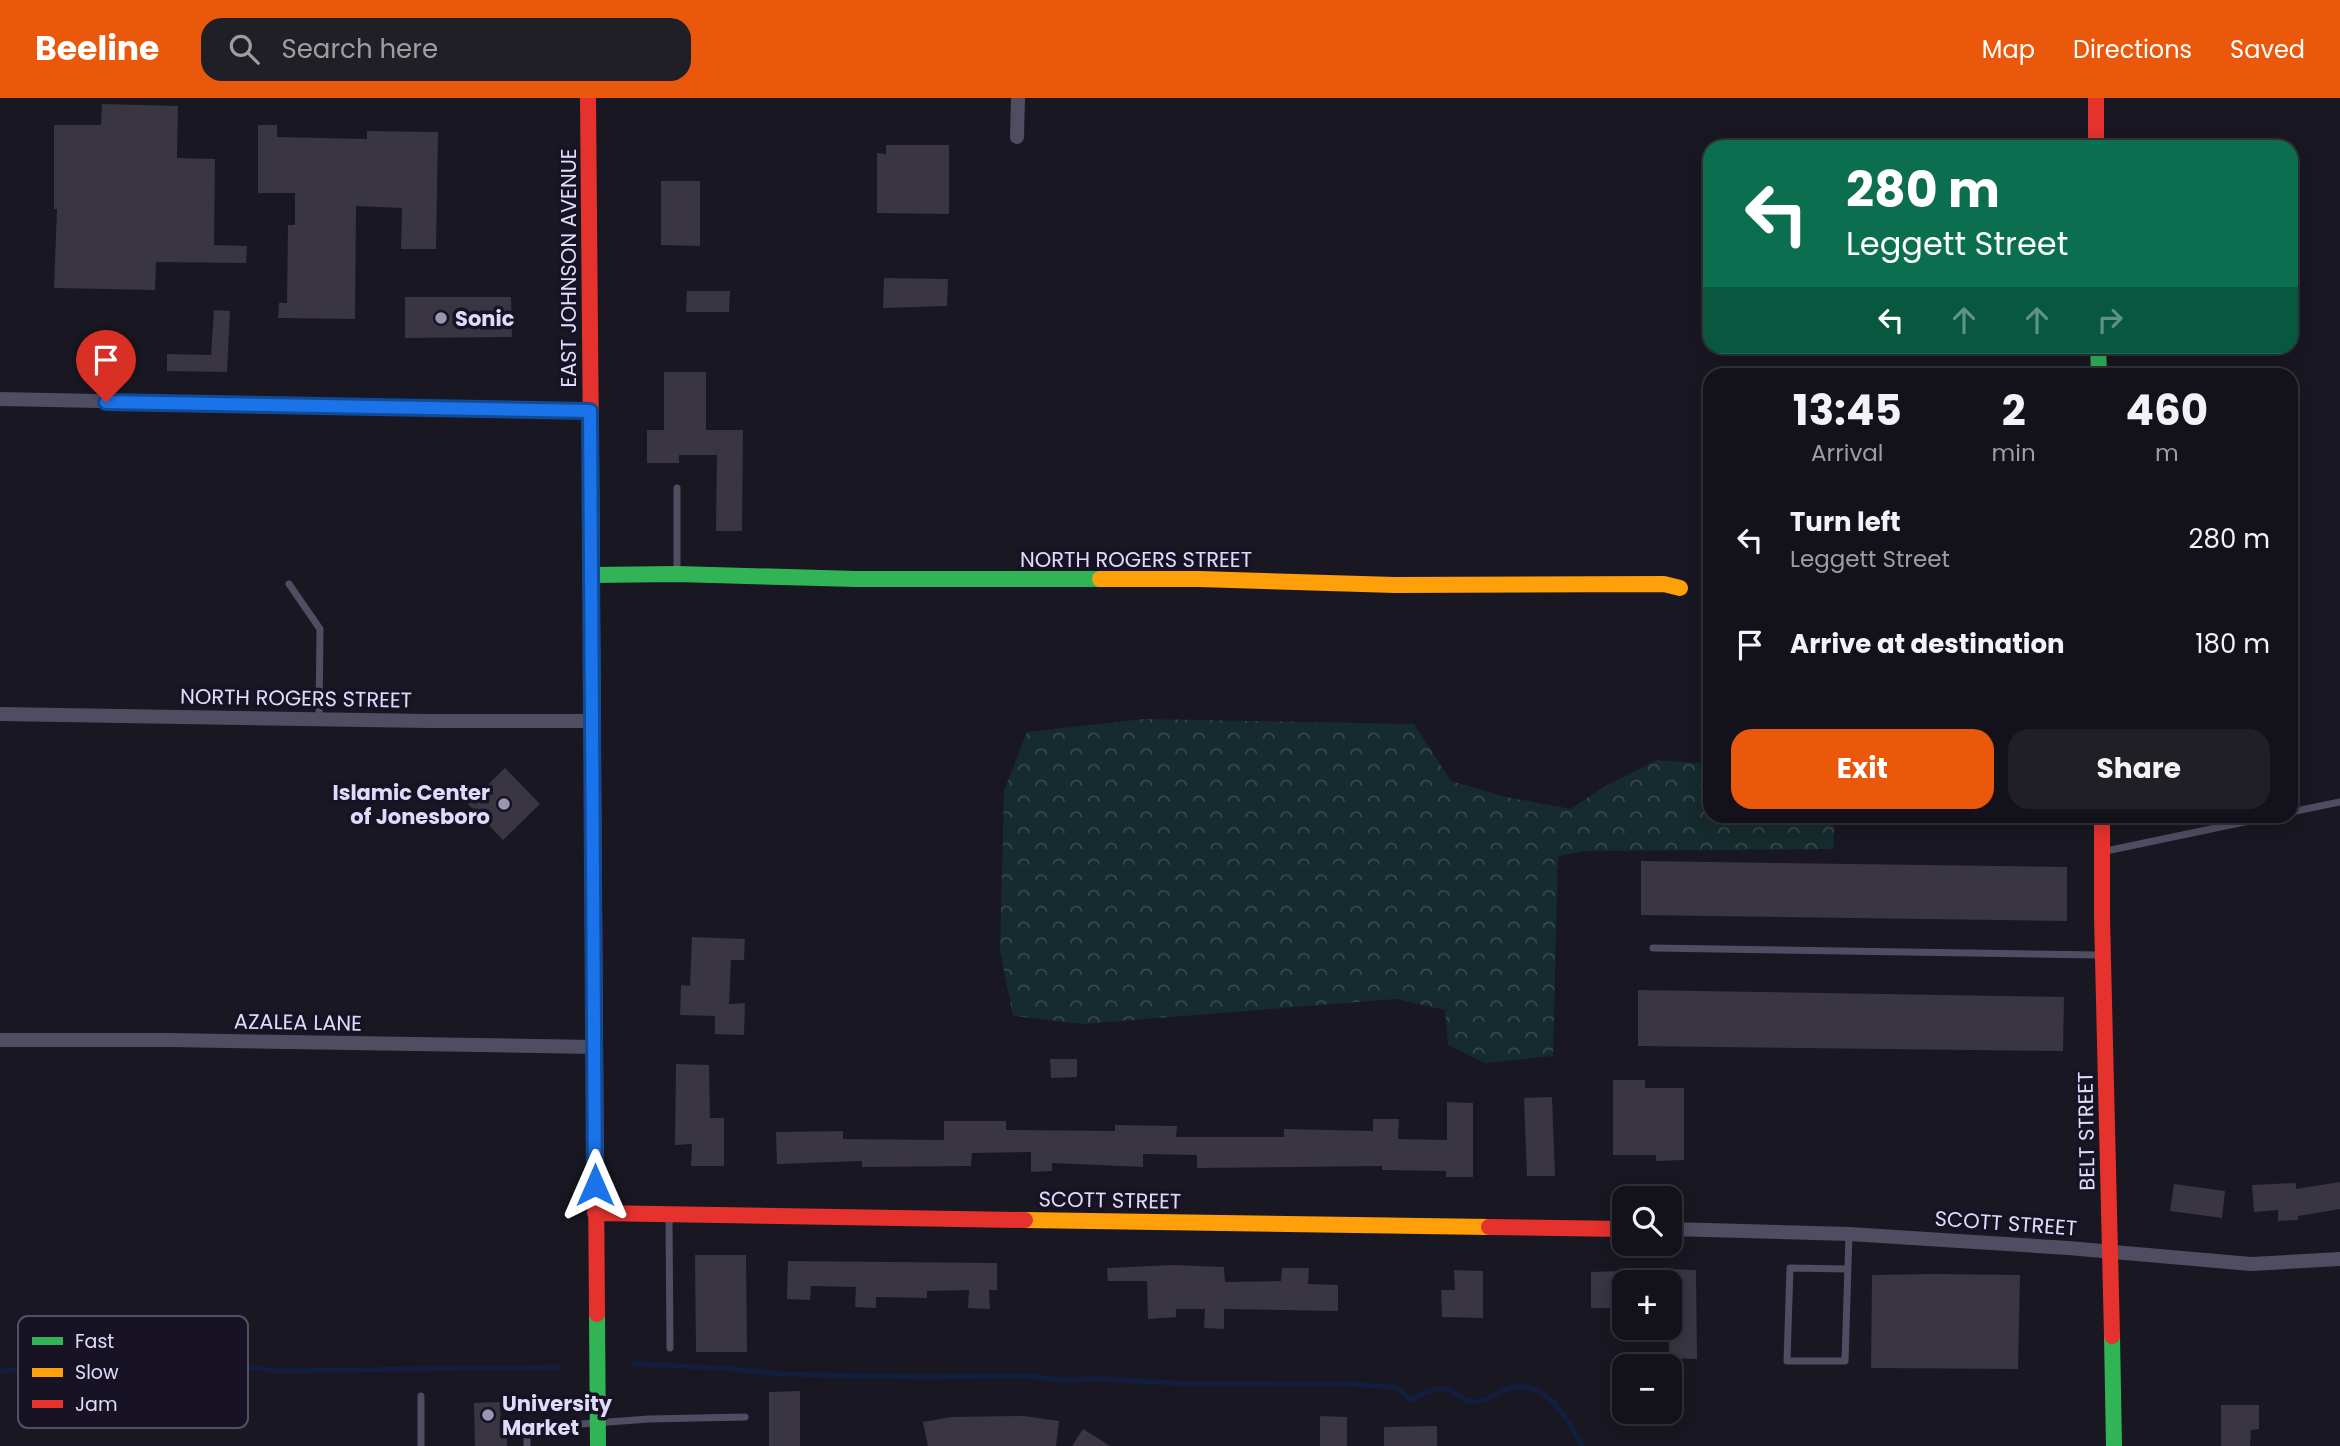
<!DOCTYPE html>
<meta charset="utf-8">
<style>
body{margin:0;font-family:Poppins,sans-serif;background:#201f26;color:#f1f3f6;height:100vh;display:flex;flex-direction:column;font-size:26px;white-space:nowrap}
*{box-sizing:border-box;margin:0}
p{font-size:23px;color:#9d9da2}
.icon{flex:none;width:38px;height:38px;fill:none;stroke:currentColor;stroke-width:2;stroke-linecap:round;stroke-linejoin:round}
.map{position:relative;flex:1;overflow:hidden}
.drawer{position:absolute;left:1703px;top:270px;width:595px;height:455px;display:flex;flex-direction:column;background:#131119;border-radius:21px;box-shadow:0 4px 18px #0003,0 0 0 2px #323138}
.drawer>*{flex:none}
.banner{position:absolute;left:1703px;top:42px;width:595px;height:214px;border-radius:21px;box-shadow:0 4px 18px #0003,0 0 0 2px #323138;background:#0b6e4f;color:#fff;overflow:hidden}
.buttons{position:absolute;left:1612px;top:1088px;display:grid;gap:14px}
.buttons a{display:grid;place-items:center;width:70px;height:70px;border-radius:14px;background:#131119;box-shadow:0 4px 18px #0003,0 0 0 2px #323138;font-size:35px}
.pin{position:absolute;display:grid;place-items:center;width:60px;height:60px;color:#fff;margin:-72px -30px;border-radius:50% 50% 50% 0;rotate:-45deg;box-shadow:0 0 7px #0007}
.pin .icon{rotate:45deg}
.me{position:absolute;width:77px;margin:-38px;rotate:0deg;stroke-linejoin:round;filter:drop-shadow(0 0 5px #0008)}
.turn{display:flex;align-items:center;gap:24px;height:147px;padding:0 28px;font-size:32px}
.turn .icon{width:91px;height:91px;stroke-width:2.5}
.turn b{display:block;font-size:49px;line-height:60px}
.lanes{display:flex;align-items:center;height:66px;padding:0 28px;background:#0003;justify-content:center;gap:35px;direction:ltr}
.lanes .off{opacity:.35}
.eta{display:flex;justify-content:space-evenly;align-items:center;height:119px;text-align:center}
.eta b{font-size:42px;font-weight:700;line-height:49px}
.action{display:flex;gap:14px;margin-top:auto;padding:14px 28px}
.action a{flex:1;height:80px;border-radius:21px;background:#ea580c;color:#fff;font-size:28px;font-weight:700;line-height:80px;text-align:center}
.action a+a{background:#201f26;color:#f1f3f6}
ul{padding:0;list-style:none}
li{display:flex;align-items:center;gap:21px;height:105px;padding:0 28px}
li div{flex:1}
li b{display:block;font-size:26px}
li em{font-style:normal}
header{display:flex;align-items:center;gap:42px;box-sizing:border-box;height:98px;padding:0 35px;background:#ea580c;color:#fff}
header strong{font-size:33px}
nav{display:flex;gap:38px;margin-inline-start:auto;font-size:24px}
.search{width:490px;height:63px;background:#201f26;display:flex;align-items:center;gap:18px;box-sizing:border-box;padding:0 24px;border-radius:21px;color:#9d9da2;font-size:26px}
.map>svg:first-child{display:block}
.forest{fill:url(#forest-crowns)}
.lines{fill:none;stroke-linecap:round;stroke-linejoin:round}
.stream{stroke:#121e3d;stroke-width:5}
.building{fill:#393542}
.lane{stroke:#4f4d61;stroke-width:7}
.street{stroke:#4f4d61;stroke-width:14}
.fast{stroke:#30b455;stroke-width:16}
.slow{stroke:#ff9f0a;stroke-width:16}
.jam{stroke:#e5322d;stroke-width:16}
.route-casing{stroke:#114b97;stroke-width:18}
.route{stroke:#1a73e8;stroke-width:12}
.poi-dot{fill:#9b96af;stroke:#171325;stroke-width:2.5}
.labels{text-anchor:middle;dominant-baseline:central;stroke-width:7;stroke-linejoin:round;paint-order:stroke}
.street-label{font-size:21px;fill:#e1dbfb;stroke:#171325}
.poi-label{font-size:21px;font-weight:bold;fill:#e1dbfb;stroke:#171325;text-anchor:start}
.key{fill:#171325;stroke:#544f65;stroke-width:2}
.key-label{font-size:19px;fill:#e1dbfb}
</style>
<header>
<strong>Beeline</strong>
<div class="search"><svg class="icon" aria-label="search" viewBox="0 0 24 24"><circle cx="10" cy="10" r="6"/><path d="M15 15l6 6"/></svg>Search here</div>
<nav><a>Map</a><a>Directions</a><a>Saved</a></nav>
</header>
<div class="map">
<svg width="2340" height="1348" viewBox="0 0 2340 1348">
<defs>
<pattern id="forest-crowns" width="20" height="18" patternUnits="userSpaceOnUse" patternTransform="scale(1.75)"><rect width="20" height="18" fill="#162b2d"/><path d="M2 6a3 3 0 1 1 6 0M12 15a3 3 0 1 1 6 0" fill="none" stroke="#38494c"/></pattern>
</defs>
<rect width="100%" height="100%" fill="#191721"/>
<path class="forest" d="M1144,621L1414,626L1451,683L1506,699L1571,711L1605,688L1657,662L1710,666V718H1834V751L1584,753L1558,758L1553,958L1485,965L1448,947L1445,912L1396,901L1083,926L1013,918L1000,853L1004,693L1027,634Z"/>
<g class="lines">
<path class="stream" d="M634,1266L724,1270L779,1276L922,1279L1030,1278L1061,1282L1099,1281L1174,1285L1343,1286L1396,1289L1411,1302C1424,1295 1438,1286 1452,1293C1459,1297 1463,1303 1471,1304C1485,1305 1494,1295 1507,1291C1546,1279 1567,1320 1582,1348
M0,1273L54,1270L144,1269L171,1271L245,1268L275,1273L559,1269"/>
</g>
<path class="building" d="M102,6L178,8L177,60L215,61L214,147L247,148L246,165L156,164L155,192L54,190L57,111H54V27H101Z
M258,27H277V39L367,41V33L438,34L436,151H401L402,110L356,108L355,221L278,220L279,205H287L288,127H295V95H258Z
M886,47H949V116L877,115V55L886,56Z
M661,83H700V148L661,147Z
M884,180L948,181L947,208L883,210Z
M687,193H730L729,214H686Z
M405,199H511L512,239L405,240Z
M214,212L230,213L227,274L167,273V256L211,257Z
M664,274H706V332H743L742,433H716L717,357H679V365H647V332H664Z
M505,670L540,706L503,742L468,706Z
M1641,763L2067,769V823L1641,817Z
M692,839L745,841L744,862H731L729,906L745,905L744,937L715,936V918L680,917L681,887L690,888Z
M1638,892L2064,899L2063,953L1638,948Z
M1050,961H1077V979L1051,980Z
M676,966L709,967L710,1020H724V1068H691L692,1046L675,1047Z
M1613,982H1645V990H1684V1062L1656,1063V1057H1613Z
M1552,999L1555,1078H1527L1524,1000Z
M1447,1004L1473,1005V1079H1446V1073L1382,1072V1068L1197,1070V1057L1143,1056V1069L1052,1065V1073L1031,1074V1054L972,1055L971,1068L862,1069V1063L777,1066L776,1034L843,1033V1041L944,1042V1023H1006V1032L1115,1033V1027L1177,1028L1176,1039H1284V1031L1373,1033V1021H1399L1398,1041L1447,1042Z
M2340,1084V1111L2298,1118V1122L2278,1123V1112L2254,1114L2252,1087L2296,1085V1091Z
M2174,1086L2225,1093L2222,1120L2170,1113Z
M695,1157H746L747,1254H696Z
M788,1163L997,1165V1192H989L990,1211L968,1210L969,1192L927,1193V1200L876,1199V1210L855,1209L856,1189L811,1188L810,1202L787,1201Z
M1173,1167L1224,1169L1225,1184L1281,1183L1282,1170H1309L1308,1186L1338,1187V1213L1224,1211V1231L1204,1230L1205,1211H1176V1219L1148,1221L1147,1183H1108L1107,1170Z
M1670,1171L1696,1172L1697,1261L1669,1260Z
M1454,1172L1483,1173V1220L1442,1219L1441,1192H1455Z
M1619,1173L1618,1181H1624V1210H1591V1174Z
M1934,1176L2020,1177L2018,1271L1871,1270L1872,1177Z
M800,1293V1348H769V1294Z
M500,1304L501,1330H507V1348H475L474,1305Z
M2221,1307H2259V1331L2251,1332L2250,1348H2221Z
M1024,1318L1059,1323L1056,1348H928L923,1324L952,1319Z
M1320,1318L1347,1319V1348H1320Z
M1437,1328V1348H1384V1329Z
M1083,1331L1110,1348H1072Z"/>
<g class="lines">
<path class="lane" d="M677,472V390
M289,486L320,531L319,621
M2291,714L2340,704
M2106,753L2273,718
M1653,850L2099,857
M669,1120L670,1250
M1848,1171L1790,1170L1787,1263H1845L1849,1136
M421,1298V1348
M527,1348V1330L649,1321L745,1319"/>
<path class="street" d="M1017,39L1018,0
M0,301L590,313
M0,616L427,623H592
M0,942H169L595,949
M1670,1131L1849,1136L2068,1150L2251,1166L2340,1161"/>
<path class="fast" d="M2098,248L2099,276
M591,349L593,671
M592,477L677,476L856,481H1100
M597,1216L598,1348
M2112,1238L2114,1348"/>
<path class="slow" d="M1100,481H1199L1395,487L1664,486L1680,490
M1025,1122L1489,1129"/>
<path class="jam" d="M588,0L591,349
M2096,0V49
M593,671L597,1216
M2102,718V819L2112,1238
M595,1115L1025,1122
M1489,1129L1624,1131"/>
</g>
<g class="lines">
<g class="route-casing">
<path id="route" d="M106,304L590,313L595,1087"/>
</g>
<use href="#route" class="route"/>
</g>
<g class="poi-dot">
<circle cx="441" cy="220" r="7"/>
<circle cx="504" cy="706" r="7"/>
<circle cx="488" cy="1317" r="7"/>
</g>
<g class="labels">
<g class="street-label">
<text transform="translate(568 170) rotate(-90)">EAST JOHNSON AVENUE</text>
<text x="1136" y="461">NORTH ROGERS STREET</text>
<text transform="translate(296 600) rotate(1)">NORTH ROGERS STREET</text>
<text transform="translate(298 924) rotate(1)">AZALEA LANE</text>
<text transform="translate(2086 1033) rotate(-91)">BELT STREET</text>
<text transform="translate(1110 1102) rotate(1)">SCOTT STREET</text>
<text transform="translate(2006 1125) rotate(4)">SCOTT STREET</text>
</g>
<g class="poi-label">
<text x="455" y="220">Sonic</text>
<text x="490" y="694" text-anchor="end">Islamic Center<tspan x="490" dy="24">of Jonesboro</tspan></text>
<text x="502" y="1305">University<tspan x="502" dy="24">Market</tspan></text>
</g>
</g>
<rect x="18" y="1218" width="230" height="112" rx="10" class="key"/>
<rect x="32" y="1239" width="31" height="8" fill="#30b455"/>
<rect x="32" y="1270" width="31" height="9" fill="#ff9f0a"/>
<rect x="32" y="1302" width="31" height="8" fill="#e5322d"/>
<g class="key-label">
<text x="75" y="1250">Fast</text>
<text x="75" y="1281">Slow</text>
<text x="75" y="1313">Jam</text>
</g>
</svg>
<div class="buttons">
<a><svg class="icon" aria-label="search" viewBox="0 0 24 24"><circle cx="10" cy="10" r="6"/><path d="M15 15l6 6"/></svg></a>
<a>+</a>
<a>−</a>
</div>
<div class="pin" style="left:106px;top:304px;background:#d93025"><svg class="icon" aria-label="arrive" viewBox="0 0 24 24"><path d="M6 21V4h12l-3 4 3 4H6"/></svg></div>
<svg class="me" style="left:595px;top:1087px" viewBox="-20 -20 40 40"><path d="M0-17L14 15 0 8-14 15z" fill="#1a73e8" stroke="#fff" stroke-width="4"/></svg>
<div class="banner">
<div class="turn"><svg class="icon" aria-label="left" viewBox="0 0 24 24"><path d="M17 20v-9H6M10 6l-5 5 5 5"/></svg><div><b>280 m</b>Leggett Street</div></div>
<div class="lanes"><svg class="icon" aria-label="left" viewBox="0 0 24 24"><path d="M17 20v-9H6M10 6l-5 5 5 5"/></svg><svg class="icon off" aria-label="ahead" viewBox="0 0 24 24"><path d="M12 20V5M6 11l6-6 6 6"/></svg><svg class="icon off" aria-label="ahead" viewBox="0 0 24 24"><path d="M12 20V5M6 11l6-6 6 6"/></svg><svg class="icon off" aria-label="right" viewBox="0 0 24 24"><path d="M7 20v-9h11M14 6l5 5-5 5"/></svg></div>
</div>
<section class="drawer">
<div class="eta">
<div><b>13:45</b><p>Arrival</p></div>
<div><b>2</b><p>min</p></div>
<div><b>460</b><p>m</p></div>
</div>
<ul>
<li><svg class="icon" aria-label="left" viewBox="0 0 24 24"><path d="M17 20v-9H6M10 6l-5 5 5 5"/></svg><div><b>Turn left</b><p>Leggett Street</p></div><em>280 m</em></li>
<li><svg class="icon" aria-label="arrive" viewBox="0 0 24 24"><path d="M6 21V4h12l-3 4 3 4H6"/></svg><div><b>Arrive at destination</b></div><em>180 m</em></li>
</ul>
<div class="action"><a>Exit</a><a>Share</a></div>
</section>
</div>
